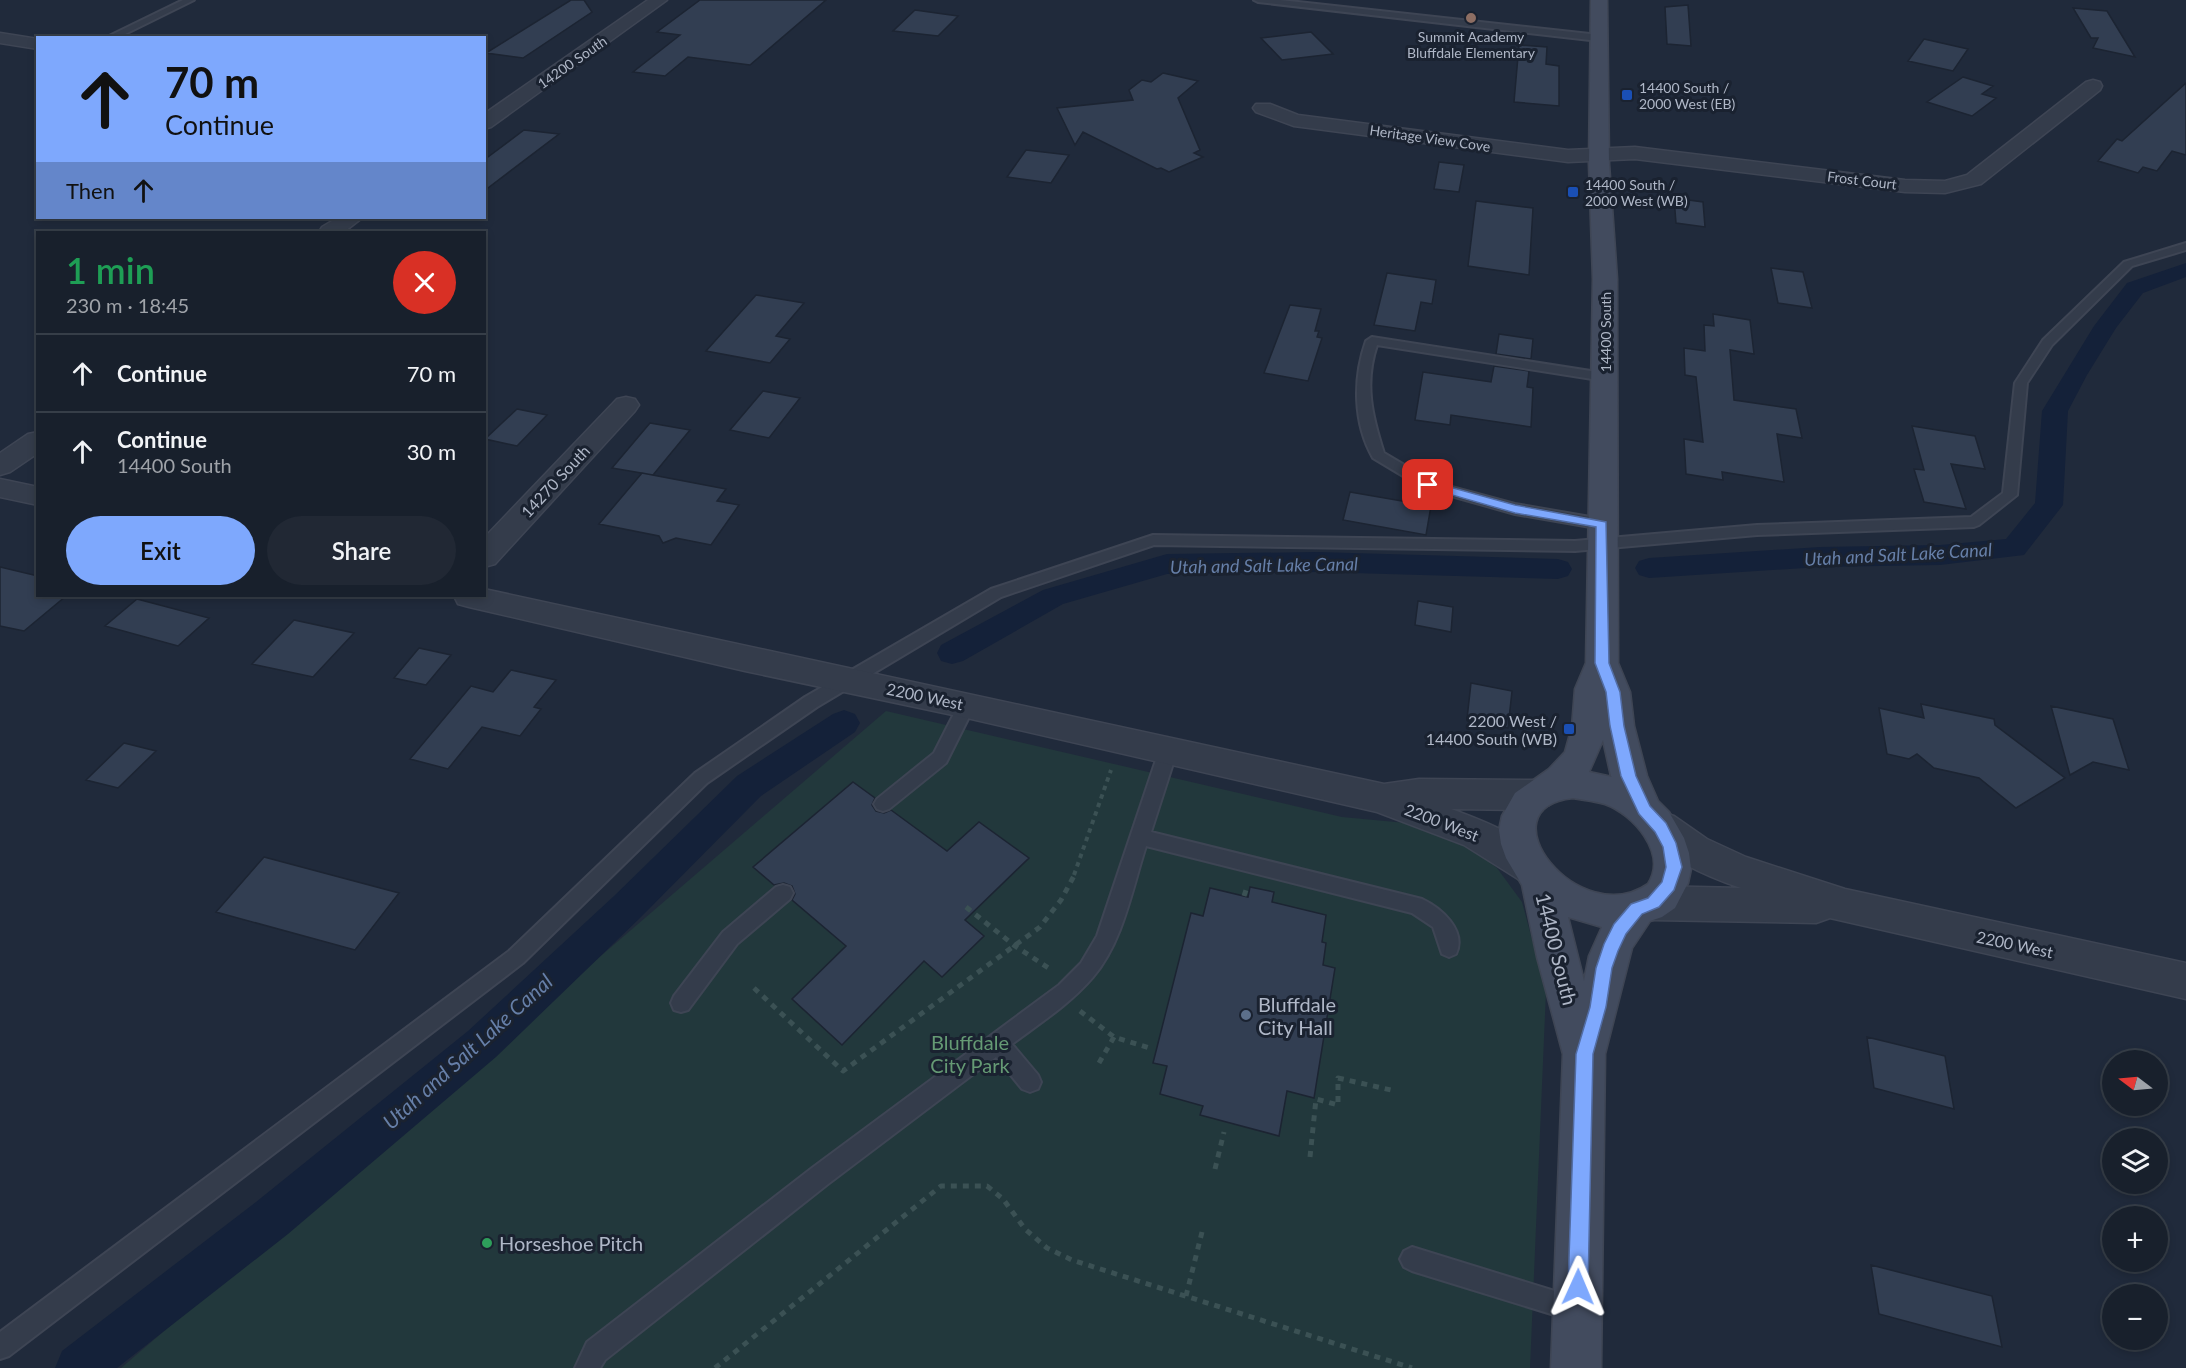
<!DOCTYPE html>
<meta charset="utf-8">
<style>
body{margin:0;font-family:Lato,sans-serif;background:#212834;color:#f1f3f6;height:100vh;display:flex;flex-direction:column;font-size:22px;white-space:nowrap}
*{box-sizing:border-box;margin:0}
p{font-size:20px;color:#9fa3a9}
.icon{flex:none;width:33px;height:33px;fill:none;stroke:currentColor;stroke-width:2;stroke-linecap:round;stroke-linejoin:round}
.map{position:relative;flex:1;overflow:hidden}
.side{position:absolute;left:36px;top:231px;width:450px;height:366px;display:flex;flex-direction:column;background:#18202c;border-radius:0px;box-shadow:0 3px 9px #0003,0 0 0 2px #363e48}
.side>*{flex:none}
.banner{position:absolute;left:36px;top:36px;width:450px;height:183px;border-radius:0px;box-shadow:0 3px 9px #0003,0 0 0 2px #363e48;background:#7ea8fd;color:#111;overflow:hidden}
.needle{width:39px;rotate:286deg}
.tools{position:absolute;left:2102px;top:1050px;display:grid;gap:12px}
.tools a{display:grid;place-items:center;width:66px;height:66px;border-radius:50%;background:#18202c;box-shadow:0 3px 9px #0003,0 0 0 2px #363e48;font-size:30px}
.pin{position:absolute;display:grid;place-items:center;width:51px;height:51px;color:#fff;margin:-26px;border-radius:12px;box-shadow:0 3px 9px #0006}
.me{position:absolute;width:66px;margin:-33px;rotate:1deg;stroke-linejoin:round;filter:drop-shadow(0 0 4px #0008)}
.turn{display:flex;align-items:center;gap:21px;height:126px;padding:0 30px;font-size:27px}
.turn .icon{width:78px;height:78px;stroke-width:2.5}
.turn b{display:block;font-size:42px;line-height:51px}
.then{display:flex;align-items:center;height:57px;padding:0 30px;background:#0003;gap:12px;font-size:22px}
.round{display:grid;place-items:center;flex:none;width:63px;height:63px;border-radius:32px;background:#212834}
.overview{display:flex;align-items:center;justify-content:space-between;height:102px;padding:0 30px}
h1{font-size:36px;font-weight:600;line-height:45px;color:#1e9e55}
.primary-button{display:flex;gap:12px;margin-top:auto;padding:12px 30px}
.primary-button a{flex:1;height:69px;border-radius:36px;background:#7ea8fd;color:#111;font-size:24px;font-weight:600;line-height:69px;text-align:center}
.primary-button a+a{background:#212834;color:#f1f3f6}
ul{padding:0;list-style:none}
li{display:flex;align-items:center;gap:18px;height:78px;padding:0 30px;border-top:2px solid #363e48}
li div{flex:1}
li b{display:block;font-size:22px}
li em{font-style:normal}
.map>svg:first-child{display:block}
.green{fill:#22383c}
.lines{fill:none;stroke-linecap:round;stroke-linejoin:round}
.canal{fill:#142139;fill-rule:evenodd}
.building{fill:#323e52;stroke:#1c2432;stroke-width:1.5}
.service-casing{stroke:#3e4554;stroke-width:4}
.minor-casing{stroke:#3e4554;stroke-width:3}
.tertiary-casing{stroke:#3e4554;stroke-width:3}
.secondary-casing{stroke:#3e4554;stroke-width:3}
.path-far1{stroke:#3b5154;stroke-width:4;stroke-dasharray:4.5 4.5;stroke-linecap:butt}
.path{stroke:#3b5154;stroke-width:5;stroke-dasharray:6 6;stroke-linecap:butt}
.service{fill:#343c4b;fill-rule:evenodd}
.minor{fill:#343c4b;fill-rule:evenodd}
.tertiary{fill:#343c4b;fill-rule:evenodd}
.secondary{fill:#424b5e;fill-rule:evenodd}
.route{fill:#7ea8fd;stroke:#526da4;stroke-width:1.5}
.education-dot{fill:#8d6e63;stroke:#1a2230;stroke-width:2}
.transit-dot{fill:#1a4fb4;stroke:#1a2230;stroke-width:2}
.service-dot{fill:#5c6f8a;stroke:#1a2230;stroke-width:2}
.leisure-dot{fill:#2e9e5b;stroke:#1a2230;stroke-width:2}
.labels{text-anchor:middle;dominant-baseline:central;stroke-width:6;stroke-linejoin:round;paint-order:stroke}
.far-poi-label{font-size:14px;fill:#afb7c7;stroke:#1a2230;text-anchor:start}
.far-street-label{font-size:14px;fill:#afb7c7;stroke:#1a2230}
.street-label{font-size:16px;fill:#afb7c7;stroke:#1a2230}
.poi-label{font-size:16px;fill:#afb7c7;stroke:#1a2230;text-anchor:end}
.water-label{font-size:18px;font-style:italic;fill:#667fa8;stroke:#1a2230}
.near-street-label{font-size:20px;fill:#afb7c7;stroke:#1a2230}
.near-poi-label{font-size:20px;fill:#afb7c7;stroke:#1a2230;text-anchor:start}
.near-park-label{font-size:20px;fill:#659a74;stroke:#1a2230}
.near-water-label{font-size:21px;font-style:italic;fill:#667fa8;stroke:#1a2230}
</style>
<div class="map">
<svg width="2186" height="1368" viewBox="0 0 2186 1368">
<rect width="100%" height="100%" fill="#202a3b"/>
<path class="green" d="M886,711L1342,817L1406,823L1433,829L1474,850L1497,868L1522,902L1546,991L1530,1368H121Z"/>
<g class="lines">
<path class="canal" d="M2186,263V277L2143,293L2116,328L2087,375L2068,411L2063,505L2024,555L1940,565L1820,567L1649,578L1639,575L1635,568L1639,561L1649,558L1820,547L1940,545L2006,539L2035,503L2042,411L2094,326L2127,283Z
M1317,552L1558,559L1568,562L1572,569L1568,576L1558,579L1317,572L1167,574L1063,604L963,661L952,664L941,661L937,653L941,645L1043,590L1167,554Z
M844,710L855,714L860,723L855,732L761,796L640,918L496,1057L288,1234L117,1368H55L62,1351L256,1202L468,1031L614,896L737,776L833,714Z"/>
</g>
<path class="building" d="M571,0H584L592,12L523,58L486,53Z
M700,0H826L750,65L688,57L665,76L633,72L680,35L657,32Z
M1688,5L1691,46L1667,44L1665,7Z
M2073,8L2107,11L2135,57L2093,48L2098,38H2091Z
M915,10L958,16L938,36L893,31Z
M1311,32L1333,54L1282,60L1261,38Z
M1924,39L1968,49L1953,71L1908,61Z
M1519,45L1547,47L1546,64L1559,66V106L1514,102Z
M1163,73L1198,81L1178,98L1200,150L1194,153L1203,157L1169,172L1161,168L1157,169L1083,132L1075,145L1057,108L1133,100L1129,90L1142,80L1151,82Z
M1963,77L1993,86L1982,94L1996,98L1972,116L1927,102Z
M2186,83V155L2172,151L2157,171L2143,167L2138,173L2098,161L2117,139L2122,141Z
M524,130L559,134L484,191V160Z
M1026,150L1069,155L1051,183L1007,177Z
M1439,162L1464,165L1459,192L1434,189Z
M1674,198L1703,202L1705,227L1676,223Z
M1476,201L1533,208L1529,275L1468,266Z
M1771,268L1803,272L1812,308L1778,303Z
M1387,273L1436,280L1432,304L1421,302L1415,331L1374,325Z
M756,295L804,303L776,336L790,339L770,363L706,351Z
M1290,305L1321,309L1315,331H1319L1317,337L1322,338L1308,381L1264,373Z
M1713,314L1750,320L1754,354L1730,350L1734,400L1796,409L1802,438L1777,434L1784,482L1722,472L1723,480L1686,474L1684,439L1703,442L1696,377L1685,375L1684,348L1705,351L1704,325L1714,326Z
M1499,334L1533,339L1531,359L1496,354Z
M1494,366L1529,371L1527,387L1533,388L1531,427L1451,415L1450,425L1415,420L1423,372L1491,382Z
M763,391L800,398L769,438L730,430Z
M517,409L547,415L517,446L485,439Z
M650,423L690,430L653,475L612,468Z
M1912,426L1975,436L1985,469L1951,464L1966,509L1924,502L1914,469L1924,470Z
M642,473L726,489L717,501L739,505L711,545L676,538L663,543L659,536L599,524Z
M1350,492L1431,506L1426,535L1343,520Z
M0,567L38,576V596H66L24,631L0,626Z
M137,599L209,618L178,646L105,626Z
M1418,601L1453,607L1451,632L1415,625Z
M294,620L354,633L313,677L252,664Z
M419,648L451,655L426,685L394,678Z
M511,670L556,680L534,707L541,709L520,736L482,727L448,769L410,759L471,686L493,692Z
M1471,683L1512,691L1508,728L1467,719Z
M1921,704L1994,719L1995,725L2065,778L2016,808L1979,778L1934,768L1917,754L1909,759L1887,754L1879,708L1924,718Z
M2051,706L2113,719L2129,770L2093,762L2070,775Z
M124,743L156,751L118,788L86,780Z
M853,782L875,798L872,805L876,811L884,813L891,810L947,851L979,822L1029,858L965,920L984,936L942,977L924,961L842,1045L792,999L846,946L792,900L795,894L792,886L784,883L774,885L753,867Z
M264,857L399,893L355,950L216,912Z
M1250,887L1274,892L1272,902L1326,915L1322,942L1326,943L1323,965L1335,968L1314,1098L1287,1091L1279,1136L1200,1115L1203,1106L1160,1094L1167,1066L1153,1063L1191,913L1203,916L1210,888L1248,897Z
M1867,1037L1945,1056L1954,1109L1874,1088Z
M1871,1265L1992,1296L2002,1347L1879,1314Z"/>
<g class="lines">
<g class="service-casing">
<path id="service" d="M183,0H194L117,38H105Z
M1254,0H1280L1599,35L1603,38L1599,41L1258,2Z
M2186,243V250L2132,266L2052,345L2027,383L2017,495L1979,525L1974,527L1757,535L1575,551L1154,545L1001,597L817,707L707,783L523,963L9,1356L0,1359V1332L509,951L695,773L805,697L991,589L1153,535L1575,541L1757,525L1971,517L2003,493L2015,383L2043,340L2124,262Z
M1372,337L1610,374L1611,377L1605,381L1377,345C1364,383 1372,416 1384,453L1433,482L1515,504L1602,519L1609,524L1607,527L1602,529L1515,514L1423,488L1373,458C1353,423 1353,378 1366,341Z
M967,699L973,700L975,705L946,763L889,809L883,811L877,809L874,804L877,799L934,753L961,700Z
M1168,744L1174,746L1177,751L1151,832L1422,899C1441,908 1467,930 1456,954L1449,957L1442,954L1433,927L1412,913L1146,846C1132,889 1123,942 1093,977C1070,1004 1040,1023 1012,1044L1038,1075L1041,1082L1038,1089L1030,1092L1022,1089L996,1057L828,1184L605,1360L600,1368H575L587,1342L812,1168L1059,985L1081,963L1097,936L1159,751L1162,746Z
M783,885L790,887L793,893L790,899L737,944L688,1010L681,1012L674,1010L671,1003L674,996L723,932L776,887Z
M1412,1247L1574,1297L1583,1300L1586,1309L1583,1318L1574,1321L1412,1271L1404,1267L1400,1259L1404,1251Z"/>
</g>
<g class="minor-casing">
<path id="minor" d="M648,0H667L491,127L484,129V114Z
M0,33L38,39V49L0,43Z
M2093,80L2100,82L2102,86L2100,90L1981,184L1945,193L1905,192L1635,159L1568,162L1294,126L1256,112L1253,108L1256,104H1270L1298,115L1568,150L1635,147L1905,180L1945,181L1967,175L2086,82Z
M337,218H362L344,232H319L322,227Z
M626,397L635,399L639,405L635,411L495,564L484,567V538L617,399Z
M38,432V453L10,472L0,475V453L28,434Z"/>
</g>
<g class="tertiary-casing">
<path id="tertiary" d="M0,479L38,487V505L0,497Z
M484,589L1384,784L1419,779L1536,780L1549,785L1554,795L1549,805L1536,810L1451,809C1479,819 1537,841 1550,868L1544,879L1531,884L1518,879L1464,845L1377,812L967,718L745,671L469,607L458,604L454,596H484Z
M1661,812L1674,816L1707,839L1746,857L1845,889L2186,963V999L1830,918L1816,923L1653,920L1639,915L1634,903L1639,891L1653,886L1741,888C1711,878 1657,856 1643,827L1648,816Z"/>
</g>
<g class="secondary-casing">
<path id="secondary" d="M1591,0H1607L1609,164L1617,279L1618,663L1630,692L1634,726L1647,776L1658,801L1669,812L1684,838L1689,853L1691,869L1688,883L1675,908L1662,917L1650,921L1632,948L1605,1054L1601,1368H1551L1563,1054L1537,957L1522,885L1506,858L1501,844L1499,830L1502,816L1515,793L1549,769L1565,752L1572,727L1575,689L1586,663L1593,279L1589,164ZM1603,740L1611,776L1612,777L1589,772ZM1573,798C1584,800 1595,801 1605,804C1633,814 1668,853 1648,884C1579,932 1481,808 1573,798ZM1568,917L1602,927L1589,956L1584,981Z"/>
</g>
<path class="path-far1" d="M1074,875L1111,770"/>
<path class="path" d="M1244,896L1247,887
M966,907L1015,946L1050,969
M754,988L843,1071L1040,927L1061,900L1075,874
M1080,1011L1114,1037L1150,1048
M1099,1063L1114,1037
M1310,1157L1316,1099L1338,1105V1078L1391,1090
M1215,1169L1224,1132
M1186,1296L1202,1232
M715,1368L941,1186H987L1003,1199L1025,1229L1047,1248L1072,1260L1412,1368"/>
<use href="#service" class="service"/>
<use href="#minor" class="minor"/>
<use href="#tertiary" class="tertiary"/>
<use href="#secondary" class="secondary"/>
</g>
<path class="route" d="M1428,481L1515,505L1606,522L1609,663L1620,692L1624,726L1636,776L1650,806L1666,823L1676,843L1682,867L1674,890L1659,907L1642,914L1626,934L1618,951L1612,968L1606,1007L1593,1054L1588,1287L1585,1294L1578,1297L1571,1294L1568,1287L1576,1054L1590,1007L1596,968L1604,944L1614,924L1631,904L1648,898L1662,882L1666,867L1663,847L1655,832L1639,814L1621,776L1610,726L1606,692L1595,663L1596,527L1515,513L1424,487V482Z"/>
<circle class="education-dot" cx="1471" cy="18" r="6"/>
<g class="transit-dot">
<rect x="1621" y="89" width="12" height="12" rx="3"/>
<rect x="1567" y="186" width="12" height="12" rx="3"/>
<rect x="1563" y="723" width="12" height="12" rx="3"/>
</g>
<circle class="service-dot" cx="1246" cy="1015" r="6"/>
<circle class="leisure-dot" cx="487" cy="1243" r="6"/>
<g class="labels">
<g class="far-poi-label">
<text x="1471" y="36" text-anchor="middle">Summit Academy<tspan x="1471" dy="16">Bluffdale Elementary</tspan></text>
<text x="1639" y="87">14400 South /<tspan x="1639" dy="16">2000 West (EB)</tspan></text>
<text x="1585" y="184">14400 South /<tspan x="1585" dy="16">2000 West (WB)</tspan></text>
</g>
<g class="far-street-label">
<text transform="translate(572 62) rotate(-35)">14200 South</text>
<text transform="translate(1430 138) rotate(8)">Heritage View Cove</text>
<text transform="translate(1862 180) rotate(7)">Frost Court</text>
<text transform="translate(1605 332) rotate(-90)">14400 South</text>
</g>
<g class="street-label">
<text transform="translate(555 481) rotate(-47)">14270 South</text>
<text transform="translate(925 696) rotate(12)">2200 West</text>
<text transform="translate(1442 822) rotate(21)">2200 West</text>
<text transform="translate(2015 944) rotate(12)">2200 West</text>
</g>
<g class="poi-label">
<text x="1557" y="720">2200 West /<tspan x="1557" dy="18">14400 South (WB)</tspan></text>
</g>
<g class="water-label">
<text transform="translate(1898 554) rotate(-3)">Utah and Salt Lake Canal</text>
<text transform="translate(1264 565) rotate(-1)">Utah and Salt Lake Canal</text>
</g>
<g class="near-street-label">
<text transform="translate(1557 949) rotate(76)">14400 South</text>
</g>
<g class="near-poi-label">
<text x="1258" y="1004">Bluffdale<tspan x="1258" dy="23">City Hall</tspan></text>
<text x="499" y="1243">Horseshoe Pitch</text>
</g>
<g class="near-park-label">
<text x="970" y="1042">Bluffdale<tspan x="970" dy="23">City Park</tspan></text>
</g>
<g class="near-water-label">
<text transform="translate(467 1051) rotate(-42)">Utah and Salt Lake Canal</text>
</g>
</g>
</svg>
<div class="tools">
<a><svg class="needle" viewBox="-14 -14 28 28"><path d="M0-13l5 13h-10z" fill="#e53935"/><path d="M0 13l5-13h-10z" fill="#9fa3a9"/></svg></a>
<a><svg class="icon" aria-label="layers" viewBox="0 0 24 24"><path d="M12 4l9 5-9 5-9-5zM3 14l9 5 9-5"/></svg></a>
<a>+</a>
<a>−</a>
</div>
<div class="pin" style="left:1428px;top:485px;background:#d93025"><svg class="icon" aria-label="arrive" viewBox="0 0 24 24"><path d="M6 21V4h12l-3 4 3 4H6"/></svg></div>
<svg class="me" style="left:1578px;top:1287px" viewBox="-20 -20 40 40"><path d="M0-17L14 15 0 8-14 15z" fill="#7ea8fd" stroke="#fff" stroke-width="4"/></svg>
<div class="banner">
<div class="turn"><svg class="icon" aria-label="ahead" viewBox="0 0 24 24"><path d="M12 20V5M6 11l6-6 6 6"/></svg><div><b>70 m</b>Continue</div></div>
<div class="then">Then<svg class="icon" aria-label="ahead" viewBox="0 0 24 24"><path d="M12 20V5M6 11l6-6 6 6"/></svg></div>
</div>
<section class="side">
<div class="overview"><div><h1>1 min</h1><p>230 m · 18:45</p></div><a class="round" style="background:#d93025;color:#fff"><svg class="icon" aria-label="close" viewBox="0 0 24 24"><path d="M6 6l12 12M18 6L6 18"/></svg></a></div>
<ul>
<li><svg class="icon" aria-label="ahead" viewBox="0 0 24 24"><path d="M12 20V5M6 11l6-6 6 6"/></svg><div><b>Continue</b></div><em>70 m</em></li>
<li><svg class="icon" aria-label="ahead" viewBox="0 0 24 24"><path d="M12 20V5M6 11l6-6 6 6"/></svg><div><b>Continue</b><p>14400 South</p></div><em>30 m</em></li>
</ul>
<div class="primary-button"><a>Exit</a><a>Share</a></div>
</section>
</div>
